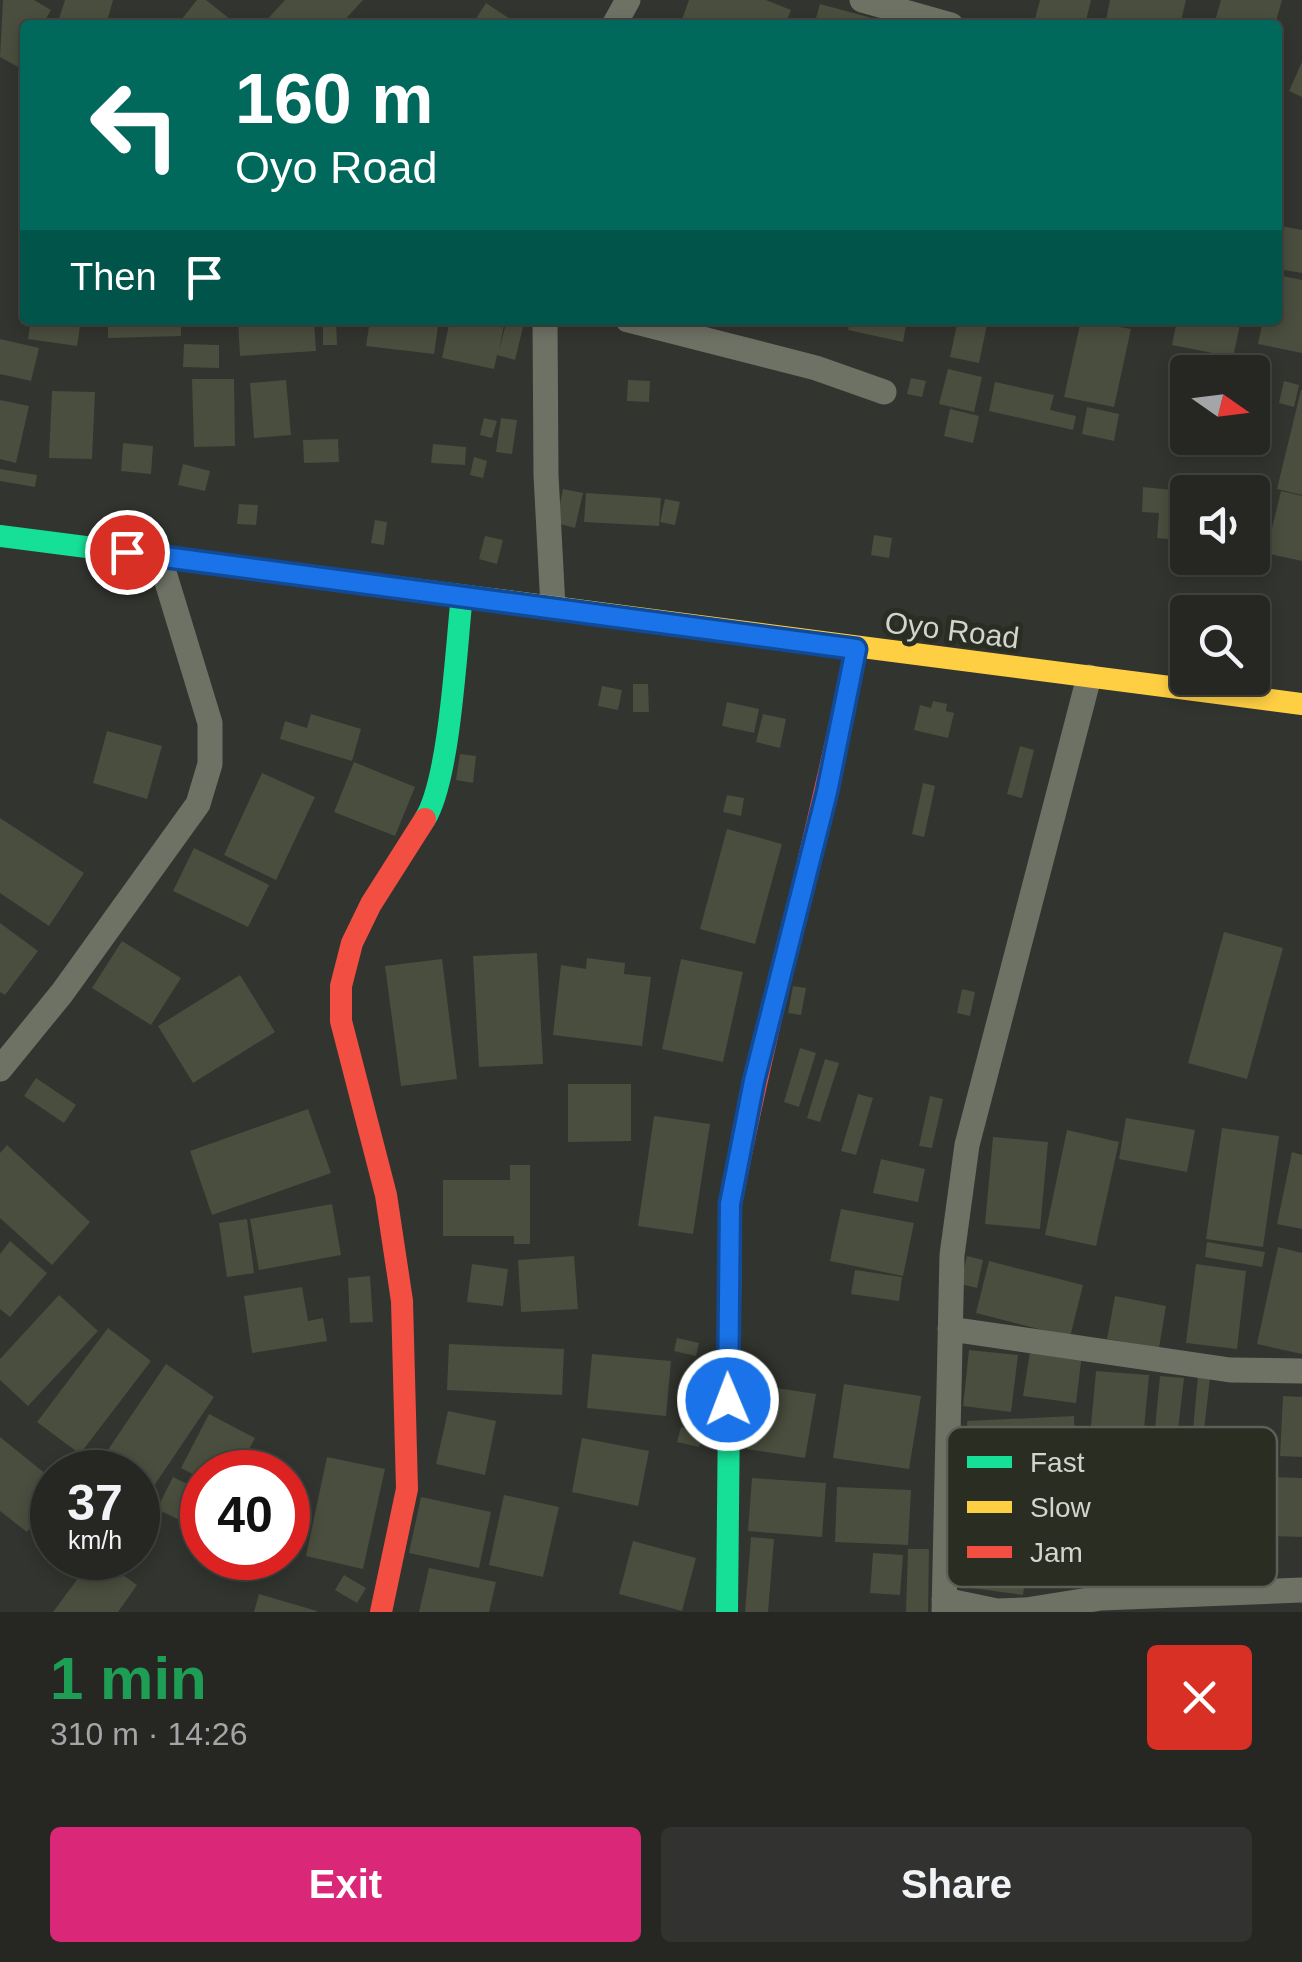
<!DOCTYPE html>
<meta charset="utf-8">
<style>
body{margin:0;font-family:Arial,sans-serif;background:#323330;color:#f1f3f6;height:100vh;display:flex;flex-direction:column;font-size:38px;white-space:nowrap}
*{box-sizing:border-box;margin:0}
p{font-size:32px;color:#a4a5a6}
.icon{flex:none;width:55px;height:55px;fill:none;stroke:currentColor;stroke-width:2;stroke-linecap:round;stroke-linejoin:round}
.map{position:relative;height:1612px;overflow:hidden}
.sheet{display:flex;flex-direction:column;background:#262723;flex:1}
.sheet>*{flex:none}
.top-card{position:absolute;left:20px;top:20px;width:1262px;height:305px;border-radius:10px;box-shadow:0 5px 15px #0003,0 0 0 2px #424441;background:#00695c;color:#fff;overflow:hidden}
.needle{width:65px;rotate:104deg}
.tools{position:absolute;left:1170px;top:355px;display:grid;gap:20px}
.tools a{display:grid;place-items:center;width:100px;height:100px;border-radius:10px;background:#262723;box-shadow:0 5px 15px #0003,0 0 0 2px #424441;font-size:50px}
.speed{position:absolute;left:30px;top:1450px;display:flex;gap:20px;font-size:50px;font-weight:700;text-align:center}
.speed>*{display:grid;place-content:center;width:130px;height:130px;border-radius:50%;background:#262723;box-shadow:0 5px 15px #0003,0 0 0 2px #424441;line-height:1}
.speed small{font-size:25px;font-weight:400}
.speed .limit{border:15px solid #d22;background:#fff;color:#111}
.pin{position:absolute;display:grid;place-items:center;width:85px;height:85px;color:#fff;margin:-42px;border:5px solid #fff;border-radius:50%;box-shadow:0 2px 10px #0007}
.me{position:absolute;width:110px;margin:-55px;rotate:359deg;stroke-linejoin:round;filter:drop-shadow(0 0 8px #0008)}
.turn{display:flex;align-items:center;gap:35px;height:210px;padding:0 50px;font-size:45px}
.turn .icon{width:130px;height:130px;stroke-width:2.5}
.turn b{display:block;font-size:70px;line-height:85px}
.then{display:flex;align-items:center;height:95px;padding:0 50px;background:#0003;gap:20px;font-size:38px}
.round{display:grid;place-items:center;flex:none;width:105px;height:105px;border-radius:10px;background:#323330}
.summary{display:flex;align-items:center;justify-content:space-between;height:170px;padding:0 50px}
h1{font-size:60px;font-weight:700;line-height:75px;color:#1e9e55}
.primary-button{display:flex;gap:20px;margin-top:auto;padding:20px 50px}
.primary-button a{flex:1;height:115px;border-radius:10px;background:#db2777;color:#fff;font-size:40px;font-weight:700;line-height:115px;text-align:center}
.primary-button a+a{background:#323330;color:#f1f3f6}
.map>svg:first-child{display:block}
.building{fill:#494e3e}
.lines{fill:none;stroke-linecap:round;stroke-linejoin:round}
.street{stroke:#6e7265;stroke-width:25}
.fast{stroke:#16e098;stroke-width:22}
.slow{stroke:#ffcf43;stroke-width:22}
.jam{stroke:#f24e42;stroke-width:22}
.route-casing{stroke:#114b97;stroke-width:25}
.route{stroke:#1a73e8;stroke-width:18}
.labels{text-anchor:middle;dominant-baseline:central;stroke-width:10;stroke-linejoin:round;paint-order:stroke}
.street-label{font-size:30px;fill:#d2d4ce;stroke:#292d22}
.key{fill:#292d22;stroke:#5c5f56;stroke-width:2.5}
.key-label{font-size:28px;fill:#d2d4ce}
</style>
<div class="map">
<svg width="1302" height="1612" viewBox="0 0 1302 1612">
<rect width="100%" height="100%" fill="#32342f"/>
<path class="building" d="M3,0H34L51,10L42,25H25V54L18,67L0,57Z
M65,0H113L106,25H57Z
M197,0H206L235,23L177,25Z
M285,0H363L340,25H262Z
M689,0H766L791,10L785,25H680Z
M1040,0H1091L1085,25H1057L1035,19Z
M1110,0H1186L1180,25H1105Z
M1221,0H1282L1275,25H1214Z
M486,3L519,25H472Z
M820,4L894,24V25H814Z
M1302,62V97L1289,91Z
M1281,226L1302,230V273L1278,269Z
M1278,275L1302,280V353L1258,344L1263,320H1278Z
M31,320H81L77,346L28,339Z
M108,320H181V336L108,338Z
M238,320H314L316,351L240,356Z
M323,320H336L337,345H323Z
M370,320H439L434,354L366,346Z
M450,320H505L499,350L507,320L524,323L515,360L497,355L494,369L442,358Z
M850,320H907L903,342L848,330Z
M958,320H988L979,363L950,357Z
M1081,320L1131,329L1114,407L1064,397Z
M1177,320H1241L1233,357L1172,345Z
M0,339L39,348L31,381L0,374Z
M184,344L219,345V368L183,367Z
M948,369L982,377L974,412L939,404Z
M911,378L926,381L922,397L907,394Z
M192,379H234L235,446L194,447Z
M286,380L291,435L254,438L250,383Z
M628,380L650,381L649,402L627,401Z
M1284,381L1299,385L1294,407L1279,403Z
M995,382L1054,395L1050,410L1076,416L1073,430L989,411Z
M1301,390H1302V495L1277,489Z
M52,391L95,392L92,459L49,458Z
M0,400L29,406L16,463L0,459Z
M1087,407L1119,414L1114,441L1082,434Z
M950,409L979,416L973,443L944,436Z
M484,418L497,421L492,438L480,435Z
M501,418L517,420L512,454L496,452Z
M338,439L339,462L304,463L303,440Z
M123,443L153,446L151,474L121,471Z
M433,444L466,447L465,465L431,463Z
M474,457L487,461L483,478L470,475Z
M183,464L210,471L205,491L178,485Z
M0,469L37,475L35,487L0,481Z
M1143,487L1183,491L1179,540L1157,538L1159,513L1142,512Z
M563,489L583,493L575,528L556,523Z
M1281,491L1302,496V561L1266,553Z
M586,493L661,498L659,526L584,522Z
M665,499L680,502L675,525L660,522Z
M239,504L258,505L256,525L237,524Z
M375,520L387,522L384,545L371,543Z
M874,535L892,538L889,558L871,555Z
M485,536L503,540L497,564L479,559Z
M633,684H648L649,712H633Z
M602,686L622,690L618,710L598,706Z
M933,701L947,704L946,711L954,713L948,738L914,730L920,705L931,708Z
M727,702L759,709L754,733L722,726Z
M311,714L361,729L352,761L280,739L285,721L307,728Z
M763,714L786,719L780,748L756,742Z
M107,731L162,746L147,799L93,783Z
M1020,746L1034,750L1022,798L1007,794Z
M460,754L476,756L473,783L456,780Z
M354,762L415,787L395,836L334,812Z
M262,773L315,797L276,880L224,855Z
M923,783L935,786L924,837L912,834Z
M727,795L744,798L741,816L723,812Z
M0,818L84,873L49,926L0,893Z
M727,829L782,844L755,944L700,929Z
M194,848L269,885L248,927L173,891Z
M0,923L38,951L5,995L0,992Z
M1224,932L1283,948L1247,1079L1188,1063Z
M122,941L181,978L151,1025L92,988Z
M537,953L543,1064L479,1067L473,956Z
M587,958L625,963L624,974L651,977L642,1046L553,1035L561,965L586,969Z
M442,959L457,1079L401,1086L385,966Z
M681,959L743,972L723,1062L662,1049Z
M240,975L275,1032L193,1083L158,1026Z
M793,986L806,988L801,1015L788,1013Z
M962,989L975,992L970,1016L957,1013Z
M800,1048L816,1053L799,1107L784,1102Z
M825,1059L839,1063L820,1122L807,1118Z
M36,1078L76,1105L64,1123L24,1096Z
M568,1084H631V1141L568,1142Z
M858,1094L873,1098L856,1155L841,1151Z
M930,1096L943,1099L932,1148L919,1146Z
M308,1109L331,1173L212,1215L190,1151Z
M654,1116L710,1124L693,1234L638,1226Z
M1126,1118L1195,1130L1187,1172L1119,1159Z
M1222,1128L1279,1136L1263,1247L1206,1239Z
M1067,1130L1119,1142L1096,1246L1045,1235Z
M993,1137L1048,1142L1040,1229L985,1224Z
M7,1145L90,1222L52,1265L0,1218V1153Z
M1292,1152L1302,1155V1229L1277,1224Z
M881,1159L925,1169L918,1202L873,1193Z
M510,1165H530V1244H514V1236H443V1180H510Z
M332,1204L341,1255L259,1270L250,1219Z
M841,1209L914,1223L903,1276L830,1261Z
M247,1219L254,1273L227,1277L219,1223Z
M10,1241L47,1273L10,1317L0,1309V1254Z
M1207,1242L1265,1252L1262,1267L1205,1257Z
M1278,1247L1302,1253V1354L1257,1344Z
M574,1256L578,1309L521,1312L518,1260Z
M967,1256L983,1260L977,1288L960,1284Z
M989,1261L1083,1285L1070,1337L976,1313Z
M472,1264L508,1269L503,1306L467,1302Z
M1196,1264L1246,1271L1237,1349L1186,1343Z
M855,1270L902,1277L899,1301L851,1294Z
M370,1276L373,1322L350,1323L348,1278Z
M302,1287L308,1321L323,1318L327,1341L252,1353L244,1296Z
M59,1295L98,1331L28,1406L0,1380V1359Z
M1115,1296L1166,1306L1159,1348L1107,1339Z
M108,1328L151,1361L80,1454L37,1422Z
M677,1338L699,1343L696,1356L674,1351Z
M449,1344L564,1349L562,1395L447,1390Z
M1031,1346L1082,1354L1076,1403L1023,1396Z
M969,1350L1018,1355L1011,1412L963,1406Z
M592,1354L671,1361L666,1416L587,1408Z
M166,1364L214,1397L141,1505L138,1502V1472H93Z
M1096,1371L1149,1375L1143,1440L1090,1436Z
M1160,1376L1184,1378L1178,1430L1155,1428Z
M1198,1376L1210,1378L1204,1430L1193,1429Z
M844,1384L921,1396L909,1469L833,1458Z
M757,1385L816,1394L805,1458L747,1449Z
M1283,1396L1302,1397V1457L1280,1456Z
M448,1411L496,1421L485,1475L436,1464Z
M209,1414L255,1438L237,1472H202V1479L181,1468Z
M1074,1416L1075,1445L968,1450L967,1421Z
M681,1427L703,1432L699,1447L677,1442Z
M0,1437L52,1479V1500L27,1532L0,1511Z
M582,1438L649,1451L638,1506L572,1492Z
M327,1457L385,1469L363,1569L306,1556Z
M1242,1476L1302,1478V1537L1239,1535Z
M173,1477L202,1491V1531L157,1509Z
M752,1478L826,1483L822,1537L748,1531Z
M837,1487L911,1490L908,1545L835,1542Z
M504,1495L559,1507L543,1577L489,1565Z
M421,1497L491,1512L479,1568L409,1553Z
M957,1533L1030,1543L1023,1595L950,1585Z
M751,1537L774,1539L768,1612H745Z
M633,1541L696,1558L682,1611L619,1594Z
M908,1549H929L928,1612H906Z
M873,1553L903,1555L900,1595L870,1593Z
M93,1558H99L137,1585L118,1612H53Z
M429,1568L496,1582L489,1612H419Z
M344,1575L366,1588L357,1603L335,1590Z
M259,1594L317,1611L316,1612H254Z"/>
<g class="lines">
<path class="street" d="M862,0L951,25
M614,25L628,0
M545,320L546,475L553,607
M628,320L816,368L884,392
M0,1069L62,993L198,804L210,764V723L159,556
M950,1329L1230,1370L1302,1371
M944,1600L997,1611L1026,1610L1101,1598L1302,1590
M944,1612L952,1255L967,1145L1089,677"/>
<path class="fast" d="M0,536L491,599
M425,819C450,779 456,648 462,595
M727,1612L731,1204L736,1179"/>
<path class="slow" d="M491,599L1302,704"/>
<path class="jam" d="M736,1179C771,1001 820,827 856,649
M381,1612L407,1489L402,1301L386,1195L341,1021V986L352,943L371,904L425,819"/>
</g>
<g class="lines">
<g class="route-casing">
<path id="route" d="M127,552L856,649L827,792L754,1081L730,1204L728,1400"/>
</g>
<use href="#route" class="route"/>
</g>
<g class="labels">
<g class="street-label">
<text transform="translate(952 630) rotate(7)">Oyo Road</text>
</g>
</g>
<rect x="947" y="1427" width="330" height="160" rx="15" class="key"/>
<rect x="967" y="1456" width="45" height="12" fill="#16e098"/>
<rect x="967" y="1501" width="45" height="12" fill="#ffcf43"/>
<rect x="967" y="1546" width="45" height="12" fill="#f24e42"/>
<g class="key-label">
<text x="1030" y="1472">Fast</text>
<text x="1030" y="1517">Slow</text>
<text x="1030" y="1562">Jam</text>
</g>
</svg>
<div class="tools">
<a><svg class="needle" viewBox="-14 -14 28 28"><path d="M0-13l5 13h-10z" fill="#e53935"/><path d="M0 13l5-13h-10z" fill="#a4a5a6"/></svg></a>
<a><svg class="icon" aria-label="sound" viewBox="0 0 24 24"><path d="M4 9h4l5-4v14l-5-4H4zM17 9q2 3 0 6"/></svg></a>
<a><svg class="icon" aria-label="search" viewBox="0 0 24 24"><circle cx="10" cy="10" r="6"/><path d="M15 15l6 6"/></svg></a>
</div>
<div class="speed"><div>37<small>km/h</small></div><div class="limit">40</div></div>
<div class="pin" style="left:127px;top:552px;background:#d93025"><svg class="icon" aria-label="arrive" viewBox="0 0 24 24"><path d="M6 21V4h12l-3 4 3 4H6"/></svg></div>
<svg class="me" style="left:728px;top:1400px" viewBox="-20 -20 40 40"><circle r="17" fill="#1a73e8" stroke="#fff" stroke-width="3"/><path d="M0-11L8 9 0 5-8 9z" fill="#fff"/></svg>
<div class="top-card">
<div class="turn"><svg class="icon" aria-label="left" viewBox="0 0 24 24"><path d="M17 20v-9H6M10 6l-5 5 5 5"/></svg><div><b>160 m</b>Oyo Road</div></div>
<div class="then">Then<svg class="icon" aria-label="arrive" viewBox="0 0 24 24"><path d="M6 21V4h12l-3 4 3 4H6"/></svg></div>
</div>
</div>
<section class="sheet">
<div class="summary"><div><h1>1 min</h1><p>310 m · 14:26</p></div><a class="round" style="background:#d93025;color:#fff"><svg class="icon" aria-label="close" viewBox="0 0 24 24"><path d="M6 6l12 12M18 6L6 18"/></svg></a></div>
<div class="primary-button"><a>Exit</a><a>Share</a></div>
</section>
